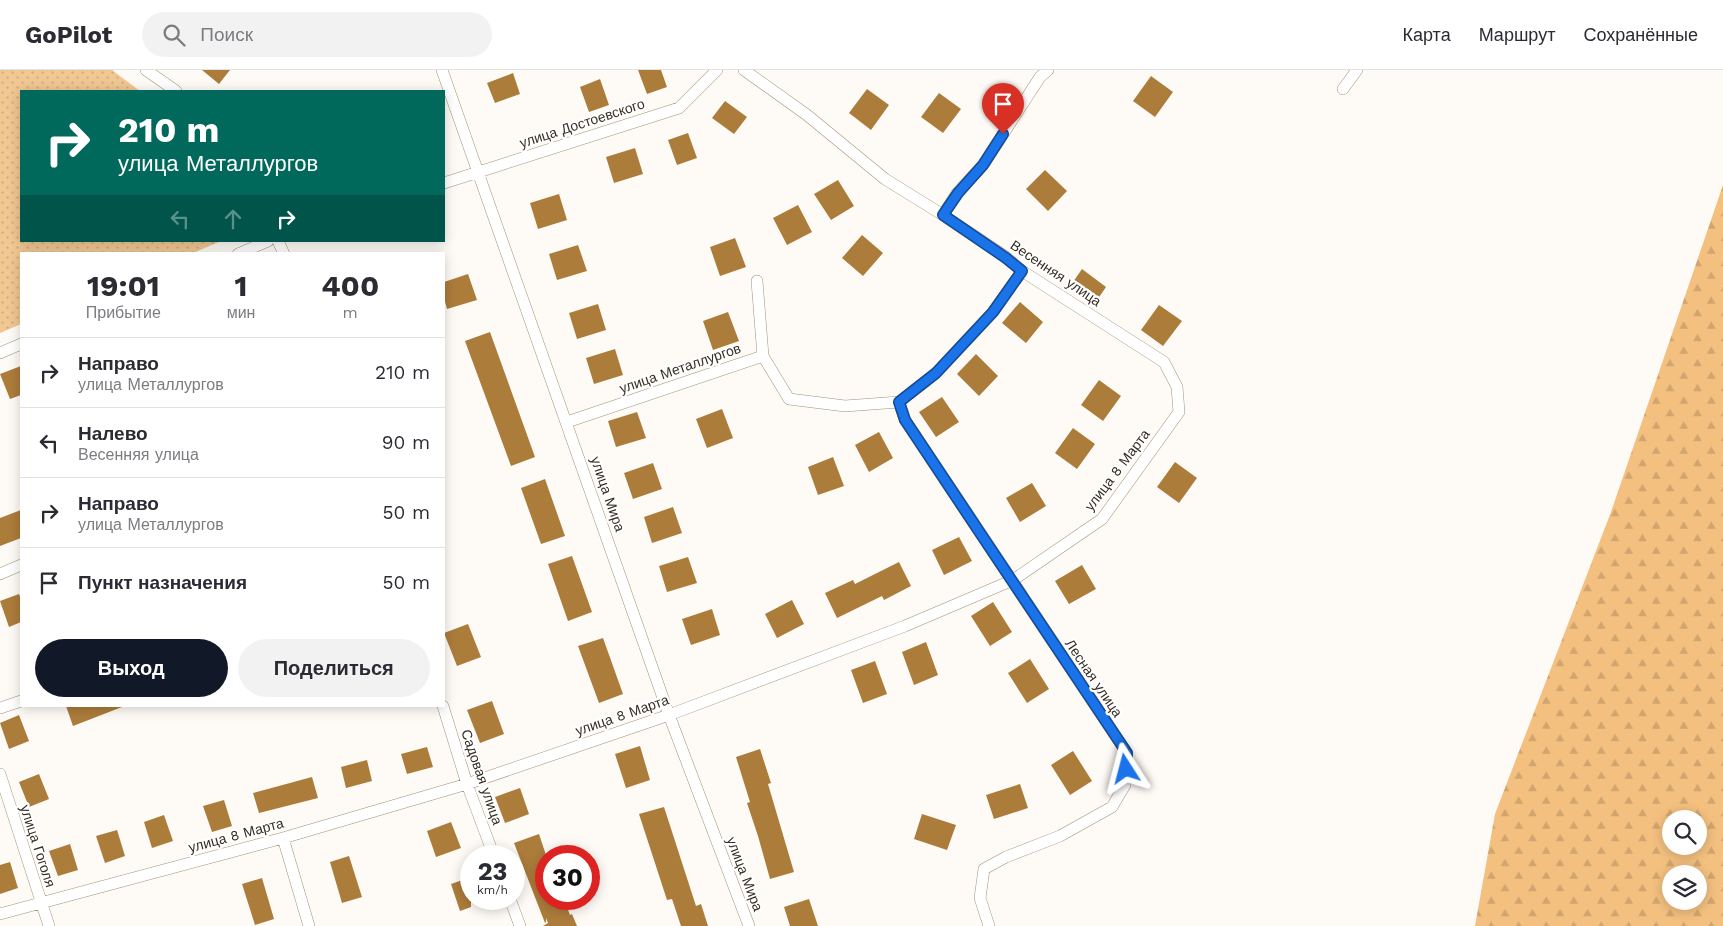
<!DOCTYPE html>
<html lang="ru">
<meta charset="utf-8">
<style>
body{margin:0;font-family:"Work Sans",sans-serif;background:#f2f2f3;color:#2b2b33;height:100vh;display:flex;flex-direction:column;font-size:19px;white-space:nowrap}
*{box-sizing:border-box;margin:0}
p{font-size:16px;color:#7c7c81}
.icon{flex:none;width:28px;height:28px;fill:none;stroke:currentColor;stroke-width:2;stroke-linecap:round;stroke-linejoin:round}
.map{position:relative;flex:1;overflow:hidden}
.drawer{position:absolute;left:20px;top:182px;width:425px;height:455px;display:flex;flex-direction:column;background:#fff;border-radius:0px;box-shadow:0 2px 12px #0003}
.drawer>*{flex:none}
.guide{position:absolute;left:20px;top:20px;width:425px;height:152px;border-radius:0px;box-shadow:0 2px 12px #0003;background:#00695c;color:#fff;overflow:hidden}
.tools{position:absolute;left:1662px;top:740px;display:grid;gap:10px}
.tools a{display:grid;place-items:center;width:45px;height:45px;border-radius:50%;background:#fff;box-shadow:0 2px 12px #0003;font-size:25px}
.speed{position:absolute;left:460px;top:775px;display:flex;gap:10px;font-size:25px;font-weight:700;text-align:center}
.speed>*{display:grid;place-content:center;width:65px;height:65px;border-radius:50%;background:#fff;box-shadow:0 2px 12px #0003;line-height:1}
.speed small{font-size:12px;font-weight:400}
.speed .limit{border:8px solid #d22;background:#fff;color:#111}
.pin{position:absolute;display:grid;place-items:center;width:42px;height:42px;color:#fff;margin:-51px -21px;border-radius:50% 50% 50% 0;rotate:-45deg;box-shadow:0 0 5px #0007}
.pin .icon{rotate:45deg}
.me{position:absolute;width:55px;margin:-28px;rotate:351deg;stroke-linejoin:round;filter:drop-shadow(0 0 4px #0008)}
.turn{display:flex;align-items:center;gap:18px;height:105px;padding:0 15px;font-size:22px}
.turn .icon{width:65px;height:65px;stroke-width:2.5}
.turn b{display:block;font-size:35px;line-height:42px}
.lanes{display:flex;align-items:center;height:48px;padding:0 15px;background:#0003;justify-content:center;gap:25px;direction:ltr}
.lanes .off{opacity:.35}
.eta{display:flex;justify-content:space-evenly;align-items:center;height:85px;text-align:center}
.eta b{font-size:30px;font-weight:700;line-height:35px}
.primary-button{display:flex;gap:10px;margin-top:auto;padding:10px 15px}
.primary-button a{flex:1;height:58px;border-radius:30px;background:#111827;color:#fff;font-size:20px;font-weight:700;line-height:58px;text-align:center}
.primary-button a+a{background:#f2f2f3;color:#2b2b33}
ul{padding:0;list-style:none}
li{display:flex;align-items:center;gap:15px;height:70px;padding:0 15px;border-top:1px solid #e1e1e2}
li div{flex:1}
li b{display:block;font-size:19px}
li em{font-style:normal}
header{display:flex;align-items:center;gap:30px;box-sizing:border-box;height:70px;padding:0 25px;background:#fff;border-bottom:1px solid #e1e1e2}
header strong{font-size:24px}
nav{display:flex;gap:28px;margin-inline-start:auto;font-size:18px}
.search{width:350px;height:45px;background:#f2f2f3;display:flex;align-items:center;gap:12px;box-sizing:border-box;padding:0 18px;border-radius:28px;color:#7c7c81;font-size:19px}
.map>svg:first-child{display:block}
.forest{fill:url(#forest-firs);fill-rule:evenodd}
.park{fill:url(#park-dots)}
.building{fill:#ac7c3b}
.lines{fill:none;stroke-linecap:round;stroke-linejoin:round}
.minor-casing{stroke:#a49179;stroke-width:12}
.minor{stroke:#fff;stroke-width:11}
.route-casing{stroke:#114b97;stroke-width:12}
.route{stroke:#1a73e8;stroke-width:9}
.labels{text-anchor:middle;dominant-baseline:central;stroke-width:4.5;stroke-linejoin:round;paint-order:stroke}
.street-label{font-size:14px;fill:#362e24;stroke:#fff}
</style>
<header>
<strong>GoPilot</strong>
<div class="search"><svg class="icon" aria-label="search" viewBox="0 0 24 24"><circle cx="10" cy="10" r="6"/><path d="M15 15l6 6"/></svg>Поиск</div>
<nav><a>Карта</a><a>Маршрут</a><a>Сохранённые</a></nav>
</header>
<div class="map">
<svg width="1723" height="856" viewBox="0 0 1723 856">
<defs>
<pattern id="forest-firs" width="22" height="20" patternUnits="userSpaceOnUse" patternTransform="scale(1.25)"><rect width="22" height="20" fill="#f3c07f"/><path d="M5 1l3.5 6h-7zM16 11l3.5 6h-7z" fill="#d1a56e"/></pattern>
<pattern id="park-dots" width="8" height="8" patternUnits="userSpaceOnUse" patternTransform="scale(1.25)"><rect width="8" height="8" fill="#f1c792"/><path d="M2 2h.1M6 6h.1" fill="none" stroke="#cfab7e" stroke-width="1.8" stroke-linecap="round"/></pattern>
</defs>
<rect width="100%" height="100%" fill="#fefaf5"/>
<path class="forest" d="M1723,115V856H1475L1495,744L1611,442ZM1671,749H1699V776H1671ZM1671,804H1699V831H1671Z"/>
<path class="park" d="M0,0H112L140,21H21V171H221L191,184H21V254L0,263Z"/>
<path class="building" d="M202,0H230L219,14Z
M638,0H661L667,17L647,24Z
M513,3L520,24L495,33L487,13Z
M1151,6L1173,22L1155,47L1133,31Z
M600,9L609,35L589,42L580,17Z
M867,19L889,35L871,60L849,43Z
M939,23L961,39L943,63L921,47Z
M725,31L747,47L734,64L712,48Z
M688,63L697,88L677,95L668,70Z
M635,78L643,104L614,113L606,87Z
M1045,100L1067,121L1048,141L1026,119Z
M838,110L854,136L831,150L814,124Z
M559,124L567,150L538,159L530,133Z
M798,135L812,162L787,175L773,148Z
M862,165L883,183L863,206L842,188Z
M735,168L746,197L720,206L710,177Z
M578,175L587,201L557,210L549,184Z
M1082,199L1106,217L1095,233L1071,215Z
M468,204L477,230L447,239L444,228V212Z
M1020,232L1043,252L1026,273L1002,253Z
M598,234L606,260L577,269L569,243Z
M1159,235L1182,251L1163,276L1141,260Z
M728,242L739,271L713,280L703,251Z
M490,262L535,387L511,396L465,271Z
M615,279L623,305L594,314L586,288Z
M976,284L998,306L979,326L957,304Z
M21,296V325L10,329L0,304Z
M1099,310L1121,326L1103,351L1081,335Z
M942,327L959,352L936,367L919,342Z
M722,339L733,368L707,378L696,349Z
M637,342L646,368L616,377L608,351Z
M1073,358L1095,374L1077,399L1055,383Z
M879,362L893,388L869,402L855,375Z
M833,387L844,416L818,425L808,397Z
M1175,392L1197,408L1179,433L1157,417Z
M653,393L662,419L633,429L624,403Z
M545,409L565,466L541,474L521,418Z
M1032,413L1046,436L1020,452L1006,428Z
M673,437L682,463L652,473L644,447Z
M21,440V468L0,476V448Z
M959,467L972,491L944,505L932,480Z
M572,486L592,542L568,551L548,494Z
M688,487L697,513L667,522L659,496Z
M899,492L911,516L884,530L882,526L837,548L825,523L853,510L855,514Z
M1082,495L1096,519L1069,534L1055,511Z
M19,524L21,529V552L9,557L0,531Z
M792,530L804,554L777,568L765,544Z
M993,532L1012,562L990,576L971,546Z
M712,539L720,565L691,575L682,549Z
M468,554L481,587L457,596L444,563Z
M603,568L623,624L599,633L578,576Z
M926,572L938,605L914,615L902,582Z
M1030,589L1049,619L1027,633L1008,603Z
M875,591L887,624L863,633L851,600Z
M492,631L504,664L480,673L467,640Z
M66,636H122V637L73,656Z
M19,645L29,671L9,679L0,653Z
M640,676L650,710L626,718L615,684Z
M427,677L433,697L407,704L401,684Z
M760,679L771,713L768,714L794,802L770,809L758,766L747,733L750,732L736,687Z
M1073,681L1092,711L1070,725L1051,695Z
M367,690L372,711L346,718L341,697Z
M39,704L49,729L29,737L19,712Z
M312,707L318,728L259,743L253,723Z
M1020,714L1028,738L994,749L986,725Z
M520,718L529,744L505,753L495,727Z
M224,730L232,756L212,762L203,736Z
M664,737L696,836L701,834L708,856H681L672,829L667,830L639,744Z
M922,744L956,755L947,780L914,769Z
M164,745L173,771L152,778L144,752Z
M451,752L461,778L436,787L427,761Z
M117,760L125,786L105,793L96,766Z
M539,764L546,785V829H564L570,845L572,844L577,856H543L548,853L546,848V852L545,853L514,773Z
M70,774L78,800L58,806L49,781Z
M349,786L362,827L342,833L330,792Z
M10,792L18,818L0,824V795Z
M471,807V837L460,841L451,814Z
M262,808L274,849L255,855L242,814Z
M809,829L818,856H790L784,837Z"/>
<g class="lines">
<g class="minor-casing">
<path id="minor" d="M146,0L176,21
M442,0L669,645L749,856
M1343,19L1357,0
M444,113L679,38L717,0
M943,145L957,123L983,95L1040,7L1048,0
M278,171L284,184
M238,184L268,171
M757,211L763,286
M0,283L21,274
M899,332L905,350L1127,683L1125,715L1112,737L1060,766L1006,787L984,799L980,828L989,856
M567,352L763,286L789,329L845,336L899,332L936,303L993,242L1022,201
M0,504L21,495
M443,636L467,714L494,786
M0,638L21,631
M0,704L49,856
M283,768L309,856
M510,829L520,856
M0,844L283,768L467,714L669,645L905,556L1013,510L1102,449L1179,342L1177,317L1164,292L1022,201L1006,187L943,145L885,109L807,45L744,0"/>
</g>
<use href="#minor" class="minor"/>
</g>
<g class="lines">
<g class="route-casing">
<path id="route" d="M1003,64L983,95L958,123L943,145L1006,188L1022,201L993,242L936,303L899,332L905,350C979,461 1052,572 1127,683L1126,699"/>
</g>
<use href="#route" class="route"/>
</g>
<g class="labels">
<g class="street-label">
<text transform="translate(582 53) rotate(-18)">улица Достоевского</text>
<text transform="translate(1056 203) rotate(34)">Весенняя улица</text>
<text transform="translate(680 298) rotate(-19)">улица Металлургов</text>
<text transform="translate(1117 400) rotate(-53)">улица 8 Марта</text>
<text transform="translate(608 424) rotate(71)">улица Мира</text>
<text transform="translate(1094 608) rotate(56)">Лесная улица</text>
<text transform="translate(622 645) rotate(-19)">улица 8 Марта</text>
<text transform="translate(482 707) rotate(71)">Садовая улица</text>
<text transform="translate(236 765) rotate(-15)">улица 8 Марта</text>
<text transform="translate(38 776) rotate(72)">улица Гоголя</text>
<text transform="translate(745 804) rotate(69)">улица Мира</text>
</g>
</g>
</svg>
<div class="tools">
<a><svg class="icon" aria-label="search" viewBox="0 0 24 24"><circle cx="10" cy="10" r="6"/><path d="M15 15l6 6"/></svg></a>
<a><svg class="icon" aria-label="layers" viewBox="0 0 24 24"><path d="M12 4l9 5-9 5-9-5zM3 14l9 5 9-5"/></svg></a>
</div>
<div class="speed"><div>23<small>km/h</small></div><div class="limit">30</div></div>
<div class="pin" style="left:1003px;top:64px;background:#d93025"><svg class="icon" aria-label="arrive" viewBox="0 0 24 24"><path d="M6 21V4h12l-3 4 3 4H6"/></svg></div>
<svg class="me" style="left:1126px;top:699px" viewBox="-20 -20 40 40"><path d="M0-17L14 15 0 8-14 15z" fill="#1a73e8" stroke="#fff" stroke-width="4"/></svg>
<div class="guide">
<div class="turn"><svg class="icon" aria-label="right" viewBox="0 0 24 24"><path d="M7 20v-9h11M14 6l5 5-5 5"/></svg><div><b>210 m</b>улица Металлургов</div></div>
<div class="lanes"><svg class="icon off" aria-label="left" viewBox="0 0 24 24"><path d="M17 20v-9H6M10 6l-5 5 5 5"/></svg><svg class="icon off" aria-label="ahead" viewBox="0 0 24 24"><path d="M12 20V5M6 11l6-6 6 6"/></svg><svg class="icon" aria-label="right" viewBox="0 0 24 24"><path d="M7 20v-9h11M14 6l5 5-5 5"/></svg></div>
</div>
<section class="drawer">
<div class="eta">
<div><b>19:01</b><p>Прибытие</p></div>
<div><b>1</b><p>мин</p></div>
<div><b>400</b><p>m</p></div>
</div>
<ul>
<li><svg class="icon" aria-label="right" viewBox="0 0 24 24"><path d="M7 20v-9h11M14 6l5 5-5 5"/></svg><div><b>Направо</b><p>улица Металлургов</p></div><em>210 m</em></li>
<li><svg class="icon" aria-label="left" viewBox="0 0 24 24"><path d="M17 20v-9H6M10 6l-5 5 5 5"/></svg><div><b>Налево</b><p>Весенняя улица</p></div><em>90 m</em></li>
<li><svg class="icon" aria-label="right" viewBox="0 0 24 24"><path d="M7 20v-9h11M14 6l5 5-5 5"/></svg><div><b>Направо</b><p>улица Металлургов</p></div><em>50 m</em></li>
<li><svg class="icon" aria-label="arrive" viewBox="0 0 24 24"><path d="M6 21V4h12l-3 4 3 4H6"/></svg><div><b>Пункт назначения</b></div><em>50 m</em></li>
</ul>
<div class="primary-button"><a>Выход</a><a>Поделиться</a></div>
</section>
</div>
